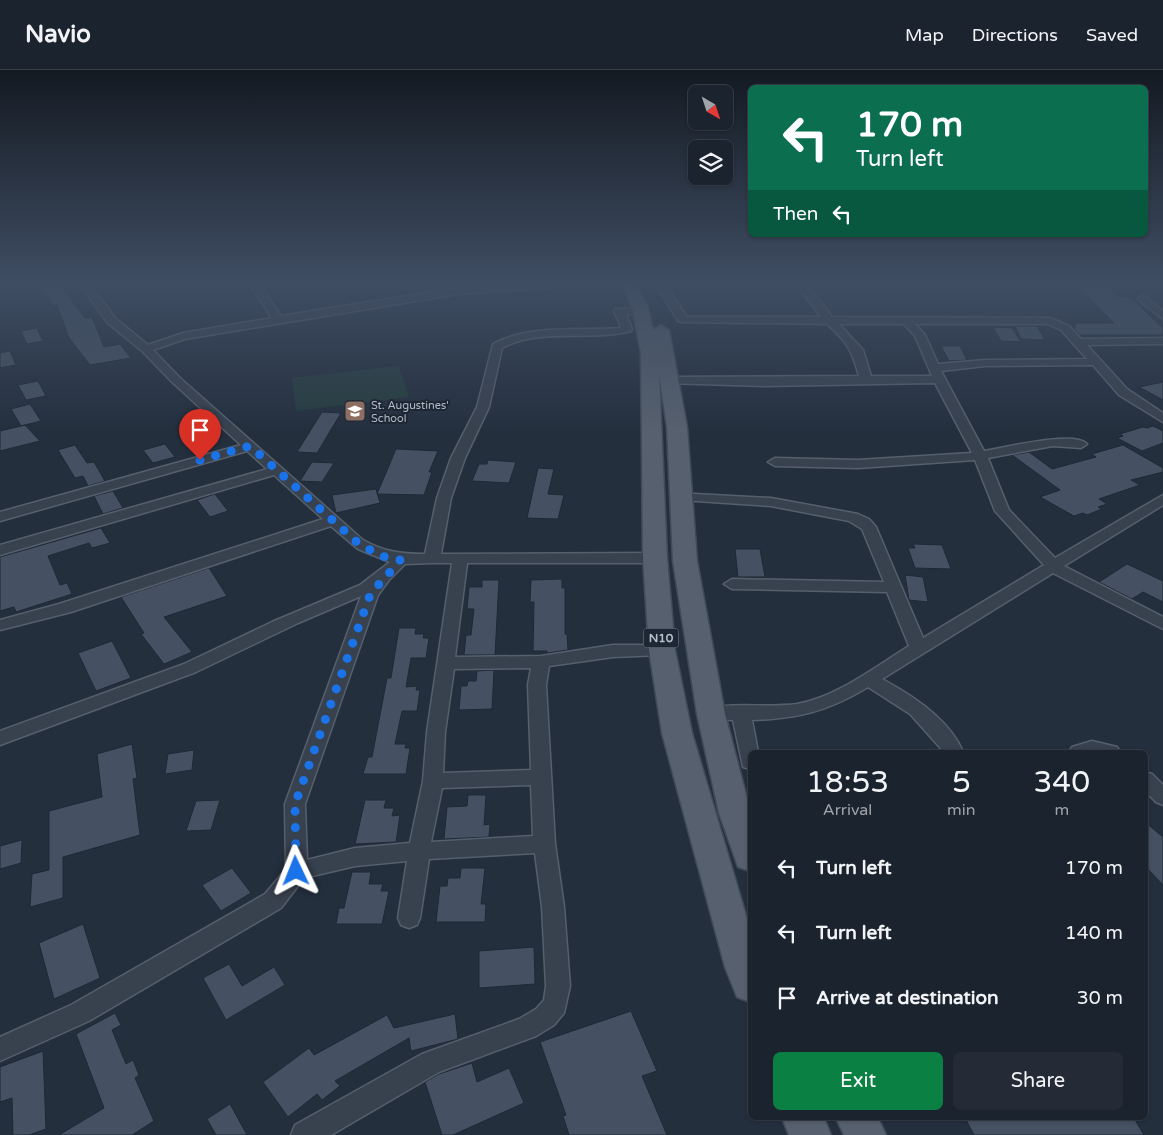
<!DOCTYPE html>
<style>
body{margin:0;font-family:"Varela Round",sans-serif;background:#242b36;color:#f1f3f6;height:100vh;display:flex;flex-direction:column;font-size:19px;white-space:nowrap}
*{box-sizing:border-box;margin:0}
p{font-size:16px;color:#a0a4aa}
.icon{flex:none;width:28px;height:28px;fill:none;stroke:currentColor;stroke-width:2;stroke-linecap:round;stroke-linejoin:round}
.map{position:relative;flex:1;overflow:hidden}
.sheet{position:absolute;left:748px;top:680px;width:400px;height:370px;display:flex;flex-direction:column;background:#1b232e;border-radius:8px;box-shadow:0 1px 4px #0004,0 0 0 1px #39404a}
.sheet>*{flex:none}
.hud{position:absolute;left:748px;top:15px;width:400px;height:152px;border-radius:8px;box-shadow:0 1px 4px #0004,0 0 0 1px #39404a;background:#0b6e4f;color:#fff;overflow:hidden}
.needle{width:32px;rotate:141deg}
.tools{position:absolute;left:688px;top:15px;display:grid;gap:10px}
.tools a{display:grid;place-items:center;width:45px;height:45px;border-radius:8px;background:#1b232e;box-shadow:0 1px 4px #0004,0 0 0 1px #39404a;font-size:25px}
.pin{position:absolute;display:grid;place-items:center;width:42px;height:42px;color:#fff;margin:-51px -21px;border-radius:50% 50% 50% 0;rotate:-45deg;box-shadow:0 0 5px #0007}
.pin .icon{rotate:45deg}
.me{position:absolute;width:55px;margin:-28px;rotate:358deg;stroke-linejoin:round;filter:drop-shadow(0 0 4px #0008)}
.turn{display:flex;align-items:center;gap:18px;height:105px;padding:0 25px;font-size:22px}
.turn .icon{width:65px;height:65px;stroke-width:2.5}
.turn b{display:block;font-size:35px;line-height:42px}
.then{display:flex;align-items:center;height:48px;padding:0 25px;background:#0003;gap:10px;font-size:19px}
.eta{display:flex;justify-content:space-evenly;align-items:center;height:85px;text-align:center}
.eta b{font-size:30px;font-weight:600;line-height:35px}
.action{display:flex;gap:10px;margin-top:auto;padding:10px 25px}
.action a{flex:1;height:58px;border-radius:8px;background:#0b8043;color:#fff;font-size:20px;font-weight:600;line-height:58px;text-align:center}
.action a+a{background:#242b36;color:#f1f3f6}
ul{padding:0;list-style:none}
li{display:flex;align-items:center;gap:15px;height:65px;padding:0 25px}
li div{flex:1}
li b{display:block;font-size:19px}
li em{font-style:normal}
header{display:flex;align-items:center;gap:30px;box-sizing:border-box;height:70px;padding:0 25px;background:#1b232e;border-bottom:1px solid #39404a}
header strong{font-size:24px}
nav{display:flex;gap:28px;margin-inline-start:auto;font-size:18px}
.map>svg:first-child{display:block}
.green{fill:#263c3f}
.building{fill:#455162;stroke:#1f2835}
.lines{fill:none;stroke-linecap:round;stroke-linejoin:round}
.minor-casing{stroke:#565f6c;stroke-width:3}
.primary-casing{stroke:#414a57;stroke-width:3}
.minor{fill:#38414e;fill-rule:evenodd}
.primary{fill:#56606e;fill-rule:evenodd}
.route{stroke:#1a73e8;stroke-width:9;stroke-dasharray:0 16.2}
.labels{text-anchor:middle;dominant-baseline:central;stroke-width:4;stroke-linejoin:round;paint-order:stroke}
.far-poi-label{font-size:11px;fill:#b4bcc9;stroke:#1d2633;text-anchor:start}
.shield{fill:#1d2633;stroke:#878f9c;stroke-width:1}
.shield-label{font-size:12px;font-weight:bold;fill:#b4bcc9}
</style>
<header>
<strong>Navio</strong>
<nav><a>Map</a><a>Directions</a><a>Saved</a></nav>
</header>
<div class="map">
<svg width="1163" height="1065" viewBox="0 0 1163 1065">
<rect width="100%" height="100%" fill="#242f3e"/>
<path class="green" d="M399,296L409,327L296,341L292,308Z"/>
<path class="building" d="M36,212H58L85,248L92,247L104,277L120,274L131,288L90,295L69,268L57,235L53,236Z
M1077,216L1108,217L1119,227H1130L1163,258V265H1080L1075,260V253H1114Z
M1015,256H1037L1045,270L1021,269Z
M993,257L1012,258L1021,272L1001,271Z
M37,258L43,271L27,274L21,261Z
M941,276H960L967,290L949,291Z
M10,281L16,295L0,298V283Z
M38,311L46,326L26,330L18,315Z
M1163,312V330L1139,317Z
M30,334L41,351L21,356L11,339Z
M322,342L341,343L317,383L297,382Z
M25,355L40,371L0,381V361Z
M1153,356L1163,361V373L1142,381L1117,368L1123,366L1120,364L1143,357L1147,358Z
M165,374L175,387L153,393L143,380Z
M75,375L87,393L94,392L105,411L88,416L83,406L75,408L58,380Z
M1123,375L1163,398V402L1131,410L1140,415L1099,429L1107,434L1098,437L1102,439L1087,445L1083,443L1074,446L1040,427L1060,420L1012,385L1029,382L1052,399L1096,387L1092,384Z
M396,379L438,381L429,402H432L424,425L377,424Z
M488,390L516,392L509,413L472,411L479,394H487Z
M312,392L334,393L322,412L300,411Z
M538,398L554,399L548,424L564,425L558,449L527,448Z
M376,419L380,433L336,443L332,425Z
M113,421L123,438L103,444L94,426Z
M215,424L228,441L210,447L197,430Z
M101,458L110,473L92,478L89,473L48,486L60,515L67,513L72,524L16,542L14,537L0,541V487Z
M913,474L942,475L951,499L915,498L908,478H915Z
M735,479H760L765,507H738Z
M1127,494L1163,511V532L1143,522L1132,529L1099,512Z
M209,498L227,526L164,547L192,582L164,594L141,564L144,563L121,527Z
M905,505L923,507L928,532L909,530Z
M562,509V518H565V564H567L568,580L547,583V581H533L534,532H530L531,510Z
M482,510H499L495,585H464L466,565H471L474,539H467L469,517H482Z
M399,558H416L415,564H424L423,568H429L426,588H411L406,617L417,616L416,620H420L417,641H402L395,674H406L405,678H410L406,704H363L368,687H372L387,608H391Z
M112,571L131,608L96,621L78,583Z
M494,600L492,639L459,640L461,616H467L468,611H476L477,601Z
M132,674L137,708L133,709L140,765L63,787V828L30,837L32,804L49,800V741L102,727L97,684Z
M194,680L192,700L165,704L168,684Z
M468,725H486L484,755L490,754L489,767L444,769L447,737L467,736Z
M220,730L211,760L186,761L196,731Z
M365,730H386L384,738H394L392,746L400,745L396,772L355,774Z
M1145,752L1163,767V815L1145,796Z
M22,770L21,793L0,799V776Z
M232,798L251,823L221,841L202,815Z
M461,798H485L481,834H486L485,852H436L440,816H447L448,808H460Z
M352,802H371L369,814H383L381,821H389L382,854H336L339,838H344Z
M83,854L100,908L54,929L39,873Z
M534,877L535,914L479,918V881Z
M229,894L242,916L274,897L285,915L226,950L203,908Z
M631,941L657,1001L642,1006L667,1065H569L563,1046L566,1045L540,972Z
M115,943L121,955L112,960L126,994L133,990L139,1005L135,1008L154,1051L132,1065H59L104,1038L76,964Z
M455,944L458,969L411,981L409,968L335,1011L340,1016L322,1030L317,1024L288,1047L263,1012L309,978L314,985L387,945L394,958Z
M43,981L46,1059L29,1065H13L12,1028L0,1032V997Z
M472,993L477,1012L509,998L524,1033L453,1065H442L425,1012L439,1004Z
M230,1034L247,1065H216L207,1049Z
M965,1048H1134L1144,1065H974Z"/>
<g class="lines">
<g class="minor-casing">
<path id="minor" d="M78,212H88L116,249L148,275L183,263L272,248L248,212H258L281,246L458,218L555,212H605L600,215L458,224L185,269L153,280L180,308L363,470C384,482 402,484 425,484L437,428L451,388L477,337L493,274C531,254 577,261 619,258L621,257L614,241L615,239L641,238L646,241L641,244H626L632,259L631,261C589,272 541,257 502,278L489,337L465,388L451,428L441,484L655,483L663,488L655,493H467L455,587L541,586L613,575H662L668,576L671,580L668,584L662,585L613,587L549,596L546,615L555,774L564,837L570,916L564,943L554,955L536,966L439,1002L331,1065H291L295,1055L422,984L519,949L536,939L544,930L546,916L542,837L535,783L429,789L420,848L417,855L409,858L401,855L398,848L407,791L355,796L304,808L281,838L89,951L0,991V967L71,935L265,824L286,799L285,734L361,526L298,553L196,602L0,675V661L184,594L272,552L360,515L390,492L358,479L331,456L71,542L0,560V550L59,534L323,449L274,405L0,485V475L267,399L247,381L0,451V442L241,375L172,312L142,281L108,253ZM433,493H452L427,662L423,711L410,773L355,778L307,790L305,734L378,525L389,510L405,494ZM531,598L528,615L531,700L443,703L445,662L454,599ZM531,715L533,766L431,772L442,718Z
M654,212H664L687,247H821L795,212H805L832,247L1050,248L1069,256L1081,269L1163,268V274L1087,275L1127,319L1163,343V352L1119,325L1093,295L985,296L941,301L984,381C1003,378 1075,360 1087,374L1081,378L1053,376L988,388L1009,440L1055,488L1163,425V435L1064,496L1163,547V559L1053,503L882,609C912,625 950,650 963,682H944L910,644L868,617C828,641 798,649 752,650L758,682H750V699L743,697L733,650L704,649L702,644L704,639C731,632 768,638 797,634C837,627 875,597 909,576L887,522L732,519L724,514L732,509L884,512L862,459L849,451L771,436L681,430L676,429L674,426L676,423L771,428L858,444L869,449L876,457L923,568L1044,495L995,441L975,390L858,398L775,396L768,392L775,388L858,390L972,383L935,313L765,316L666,313L664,311L670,307L859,306C852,281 847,271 827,254L682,252L678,251ZM839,254H904L915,266L932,306H871L863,280ZM915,254H1048L1061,260L1087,289L985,290L938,294L925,265Z
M1063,212H1082C1078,216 1067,216 1063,212Z
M1143,225L1163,241V249L1139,230L1138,228Z
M1092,671L1117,677L1120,682H1069L1072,677Z
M1145,702L1152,704L1163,715V735L1156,732L1145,721Z"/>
</g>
<g class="primary-casing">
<path id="primary" d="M621,212H635L648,237L653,260L661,255L669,260L687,357L697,491L725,644L750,740V801L738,797L719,743L697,644L673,491L667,357L659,304L667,488L675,580L692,663L750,859V932L737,927L725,897L662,663L649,580L643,488L641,283L632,237Z
M782,1048H824L831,1065H789Z
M836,1048H878L886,1065H844Z"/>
</g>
<use href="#minor" class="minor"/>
<use href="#primary" class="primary"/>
</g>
<linearGradient id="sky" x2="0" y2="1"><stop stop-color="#141a22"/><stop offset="0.59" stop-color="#3f4d63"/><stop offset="1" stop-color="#3f4d63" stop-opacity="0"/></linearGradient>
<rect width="1163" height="361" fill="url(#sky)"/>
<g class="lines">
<path class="route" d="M200,390L250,376L358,473L381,486L400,490C391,502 380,512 370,525L295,734L296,801"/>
</g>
<defs>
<g id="school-square" transform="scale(1.125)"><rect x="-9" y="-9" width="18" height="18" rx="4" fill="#8d6e63" stroke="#1d2633"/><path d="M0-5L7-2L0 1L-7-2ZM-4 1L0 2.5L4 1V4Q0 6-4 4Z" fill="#fff"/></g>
</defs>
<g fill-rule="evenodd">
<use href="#school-square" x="355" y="341"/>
</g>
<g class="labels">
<g class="far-poi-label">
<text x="371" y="335">St. Augustines'<tspan x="371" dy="13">School</tspan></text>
</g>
<rect class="shield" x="643.5" y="558.5" width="35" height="19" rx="4"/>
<g class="shield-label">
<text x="661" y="568">N10</text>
</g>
</g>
</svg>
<div class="tools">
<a><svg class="needle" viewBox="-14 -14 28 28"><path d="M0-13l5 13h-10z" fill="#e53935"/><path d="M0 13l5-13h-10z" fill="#a0a4aa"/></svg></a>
<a><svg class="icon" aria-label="layers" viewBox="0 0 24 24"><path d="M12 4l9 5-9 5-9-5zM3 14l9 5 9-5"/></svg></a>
</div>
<div class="pin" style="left:200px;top:390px;background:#d93025"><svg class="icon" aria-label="arrive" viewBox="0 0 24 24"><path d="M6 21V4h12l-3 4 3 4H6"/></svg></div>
<svg class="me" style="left:296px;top:801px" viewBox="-20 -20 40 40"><path d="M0-17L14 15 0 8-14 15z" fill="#1a73e8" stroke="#fff" stroke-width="4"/></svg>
<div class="hud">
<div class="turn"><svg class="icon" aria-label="left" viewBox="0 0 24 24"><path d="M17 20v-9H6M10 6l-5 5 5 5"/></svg><div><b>170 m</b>Turn left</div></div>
<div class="then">Then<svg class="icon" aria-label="left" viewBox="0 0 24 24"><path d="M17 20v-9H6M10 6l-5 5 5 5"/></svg></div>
</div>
<section class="sheet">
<div class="eta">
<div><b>18:53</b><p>Arrival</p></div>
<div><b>5</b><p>min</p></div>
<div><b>340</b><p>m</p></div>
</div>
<ul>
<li><svg class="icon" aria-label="left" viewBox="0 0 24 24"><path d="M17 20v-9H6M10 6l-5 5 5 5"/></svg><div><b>Turn left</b></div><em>170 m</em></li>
<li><svg class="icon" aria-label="left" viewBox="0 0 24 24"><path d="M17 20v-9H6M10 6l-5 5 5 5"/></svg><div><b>Turn left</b></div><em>140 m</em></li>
<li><svg class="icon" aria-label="arrive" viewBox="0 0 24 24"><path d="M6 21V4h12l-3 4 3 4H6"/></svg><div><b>Arrive at destination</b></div><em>30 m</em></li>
</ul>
<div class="action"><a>Exit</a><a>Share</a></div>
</section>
</div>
